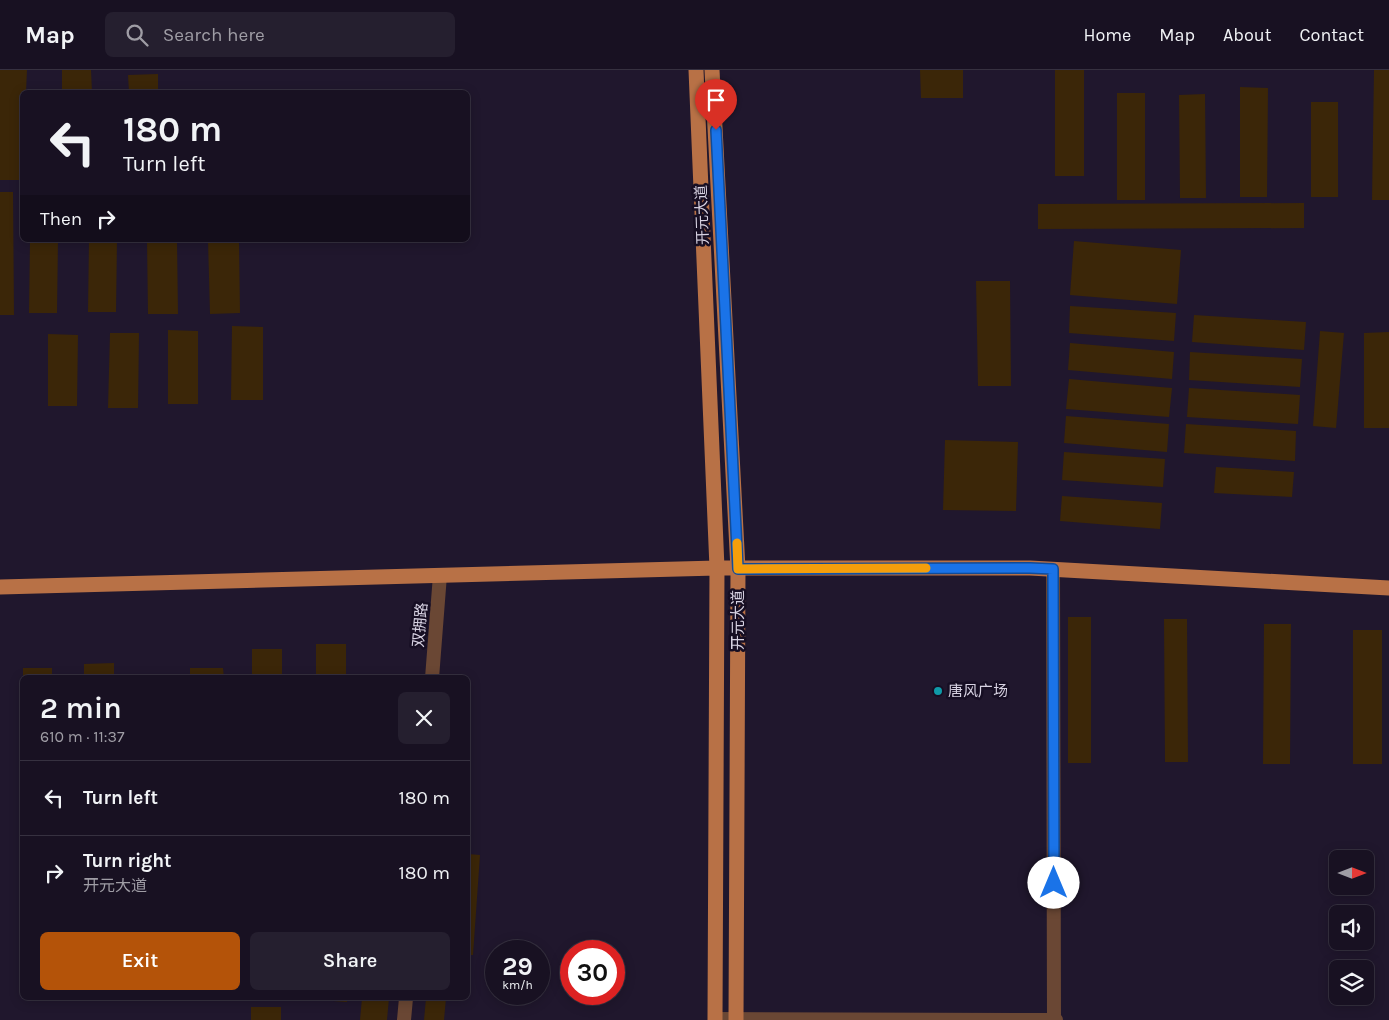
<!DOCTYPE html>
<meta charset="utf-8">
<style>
body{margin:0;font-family:Karla,"Noto Sans SC",sans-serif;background:#251f2f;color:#f1f3f6;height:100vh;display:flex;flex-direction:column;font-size:19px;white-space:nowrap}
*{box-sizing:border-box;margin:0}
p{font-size:16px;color:#9f9da5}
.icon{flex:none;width:28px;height:28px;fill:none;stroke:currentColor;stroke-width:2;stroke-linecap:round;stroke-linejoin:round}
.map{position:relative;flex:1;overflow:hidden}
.panel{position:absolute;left:20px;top:605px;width:450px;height:325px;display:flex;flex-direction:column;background:#181122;border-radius:8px;box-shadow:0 2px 12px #0003,0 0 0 1px #363140}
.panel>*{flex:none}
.guide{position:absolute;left:20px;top:20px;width:450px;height:152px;border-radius:8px;box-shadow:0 2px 12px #0003,0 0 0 1px #363140;background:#181122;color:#f1f3f6;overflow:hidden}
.needle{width:32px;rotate:90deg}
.tools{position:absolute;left:1329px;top:780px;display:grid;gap:10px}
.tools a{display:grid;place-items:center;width:45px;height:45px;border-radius:8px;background:#181122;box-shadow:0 2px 12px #0003,0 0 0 1px #363140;font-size:25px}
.speed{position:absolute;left:485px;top:870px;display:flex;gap:10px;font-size:25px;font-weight:700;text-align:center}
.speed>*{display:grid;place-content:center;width:65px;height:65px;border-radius:50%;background:#181122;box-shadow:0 2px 12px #0003,0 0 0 1px #363140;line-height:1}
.speed small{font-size:12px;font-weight:400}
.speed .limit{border:8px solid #d22;background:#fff;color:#111}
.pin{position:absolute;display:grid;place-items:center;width:42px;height:42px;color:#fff;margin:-51px -21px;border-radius:50% 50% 50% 0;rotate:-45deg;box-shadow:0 0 5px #0007}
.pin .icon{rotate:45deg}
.me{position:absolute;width:55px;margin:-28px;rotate:0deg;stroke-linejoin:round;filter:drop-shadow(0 0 4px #0008)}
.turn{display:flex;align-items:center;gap:18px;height:105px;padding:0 20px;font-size:22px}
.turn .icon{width:65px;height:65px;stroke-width:2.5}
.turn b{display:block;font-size:35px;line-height:42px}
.then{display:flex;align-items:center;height:48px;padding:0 20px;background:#0003;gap:10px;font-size:19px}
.round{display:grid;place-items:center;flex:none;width:52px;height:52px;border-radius:8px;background:#251f2f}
.overview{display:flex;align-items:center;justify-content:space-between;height:85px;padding:0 20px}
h1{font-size:30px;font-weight:600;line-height:38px}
.cta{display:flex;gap:10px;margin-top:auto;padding:10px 20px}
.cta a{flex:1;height:58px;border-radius:8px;background:#b45309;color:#fff;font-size:20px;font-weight:600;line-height:58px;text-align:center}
.cta a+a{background:#251f2f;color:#f1f3f6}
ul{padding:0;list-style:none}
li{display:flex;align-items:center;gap:15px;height:75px;padding:0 20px;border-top:1px solid #363140}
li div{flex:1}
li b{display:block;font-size:19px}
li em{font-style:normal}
header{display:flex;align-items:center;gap:30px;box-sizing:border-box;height:70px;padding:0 25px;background:#181122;border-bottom:1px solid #363140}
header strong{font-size:24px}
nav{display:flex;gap:28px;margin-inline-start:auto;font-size:18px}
.search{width:350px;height:45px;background:#251f2f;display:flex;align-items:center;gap:12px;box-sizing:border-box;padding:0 18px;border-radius:8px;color:#9f9da5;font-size:19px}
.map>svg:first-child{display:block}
.building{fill:#3b2608}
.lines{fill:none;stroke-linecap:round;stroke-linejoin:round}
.minor{stroke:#6a4734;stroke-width:14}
.major{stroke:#b87146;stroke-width:15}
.route-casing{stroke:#114b97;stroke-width:12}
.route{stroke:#1a73e8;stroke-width:9}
.slow{stroke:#f59e0b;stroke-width:9}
.culture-dot{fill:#0f9aa8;stroke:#160e23;stroke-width:2}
.labels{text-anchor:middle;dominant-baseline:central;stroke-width:5;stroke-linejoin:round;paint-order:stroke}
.street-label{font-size:15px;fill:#d7d2e2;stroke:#160e23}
.poi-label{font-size:15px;fill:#d7d2e2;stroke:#160e23;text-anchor:start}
</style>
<header>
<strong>Map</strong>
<div class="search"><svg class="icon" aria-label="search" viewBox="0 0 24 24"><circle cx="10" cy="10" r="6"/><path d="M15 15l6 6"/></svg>Search here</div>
<nav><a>Home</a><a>Map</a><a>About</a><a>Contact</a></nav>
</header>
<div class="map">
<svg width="1389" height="950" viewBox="0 0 1389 950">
<rect width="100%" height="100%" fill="#20172d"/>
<path class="building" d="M0,0H27L26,22H22V110H0Z
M62,0H91L92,22H62Z
M920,0H963V28H921Z
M1055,0H1084V106H1055Z
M1374,0H1389V130H1372Z
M158,4V22H129L128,5Z
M1240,17L1268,18L1267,127H1240Z
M1117,23H1145V130H1117Z
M1205,24L1206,128H1180L1179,25Z
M1311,32H1338V127H1311Z
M0,122H13L14,245H0Z
M1304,133V158L1038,159V134Z
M30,170H58L57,243H29Z
M89,170H117L116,242H88Z
M147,170H177L178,244H148Z
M208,170H239L240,243L210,244Z
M1074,171L1181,180L1177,234L1070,225Z
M976,211H1010L1011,316H978Z
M1070,236L1176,243L1174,271L1069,263Z
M1194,245L1306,252L1304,280L1192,272Z
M232,256L263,257V330H231Z
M168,260L198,261V334H168Z
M1320,261L1344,263L1336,358L1313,356Z
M1389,262V358H1364V263Z
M110,263H139L138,338H108Z
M48,264L78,265L77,336H48Z
M1070,273L1174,282L1172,309L1068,300Z
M1190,282L1302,289L1300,317L1189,310Z
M1069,309L1172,318L1169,347L1066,339Z
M1189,318L1300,325L1298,354L1187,347Z
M1066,346L1169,354L1167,382L1064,373Z
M1186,354L1296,361L1295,391L1184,383Z
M945,370L1018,372L1016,441L943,440Z
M1064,382L1165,389L1163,417L1062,410Z
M1216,397L1294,402L1292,427L1214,423Z
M1062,426L1162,433L1160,459L1060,451Z
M1068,547H1091V693H1068Z
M1164,549H1187L1188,692H1165Z
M1264,554H1291L1290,694H1263Z
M1353,560H1382V694H1353Z
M316,574H346V608H316Z
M252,579H282V608H252Z
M114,593V608H84V594Z
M23,598H52V608H23Z
M190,598H223L224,608H190Z
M468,784L480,785L473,885H468Z
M320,928H347V932L320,930Z
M362,928H389L387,950H360Z
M426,928H446L444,950H424Z
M251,937H281V950H251Z"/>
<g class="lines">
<path class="minor" d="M1053,499L1054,950
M432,608L440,505
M715,949L1056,950
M404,950L406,928"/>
<path class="major" d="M696,0L717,498L715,950
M712,0L738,499L736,950
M0,517L717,498H1030L1389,518"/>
</g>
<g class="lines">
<g class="route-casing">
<path id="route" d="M716,60L738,499L1030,498L1053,499L1054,813"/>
</g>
<use href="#route" class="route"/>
<path class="slow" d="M737,473L738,499L926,498"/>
</g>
<circle class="culture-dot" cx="938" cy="621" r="5"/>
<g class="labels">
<g class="street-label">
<text transform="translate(702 145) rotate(-92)">开元大道</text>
<text transform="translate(738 550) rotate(-90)">开元大道</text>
<text transform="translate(420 555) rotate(-85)">双拥路</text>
</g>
<g class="poi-label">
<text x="948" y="621">唐风广场</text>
</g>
</g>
</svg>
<div class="tools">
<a><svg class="needle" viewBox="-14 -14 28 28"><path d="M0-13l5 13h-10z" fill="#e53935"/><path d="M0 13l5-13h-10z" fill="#9f9da5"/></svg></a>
<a><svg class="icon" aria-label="sound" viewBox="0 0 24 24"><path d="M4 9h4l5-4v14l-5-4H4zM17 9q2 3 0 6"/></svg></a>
<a><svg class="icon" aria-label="layers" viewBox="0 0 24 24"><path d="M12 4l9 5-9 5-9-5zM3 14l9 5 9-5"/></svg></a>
</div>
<div class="speed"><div>29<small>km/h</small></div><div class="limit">30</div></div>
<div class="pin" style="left:716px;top:60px;background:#d93025"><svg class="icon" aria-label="arrive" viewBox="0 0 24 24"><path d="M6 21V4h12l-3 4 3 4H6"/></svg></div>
<svg class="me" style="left:1054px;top:813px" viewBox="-20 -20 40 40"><circle r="19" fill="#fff"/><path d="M0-13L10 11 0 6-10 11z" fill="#1a73e8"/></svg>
<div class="guide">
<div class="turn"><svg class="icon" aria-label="left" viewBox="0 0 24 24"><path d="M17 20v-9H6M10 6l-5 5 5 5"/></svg><div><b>180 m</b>Turn left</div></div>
<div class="then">Then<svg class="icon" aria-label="right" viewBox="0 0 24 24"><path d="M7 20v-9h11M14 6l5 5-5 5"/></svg></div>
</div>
<section class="panel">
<div class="overview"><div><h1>2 min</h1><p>610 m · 11:37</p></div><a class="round"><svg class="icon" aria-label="close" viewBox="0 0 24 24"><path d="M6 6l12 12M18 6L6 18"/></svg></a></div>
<ul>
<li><svg class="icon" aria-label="left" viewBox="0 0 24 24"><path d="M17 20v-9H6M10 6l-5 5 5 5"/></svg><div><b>Turn left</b></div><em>180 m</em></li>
<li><svg class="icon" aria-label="right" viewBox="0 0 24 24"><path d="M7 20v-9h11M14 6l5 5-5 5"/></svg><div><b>Turn right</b><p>开元大道</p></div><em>180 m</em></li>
</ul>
<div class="cta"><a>Exit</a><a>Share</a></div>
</section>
</div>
